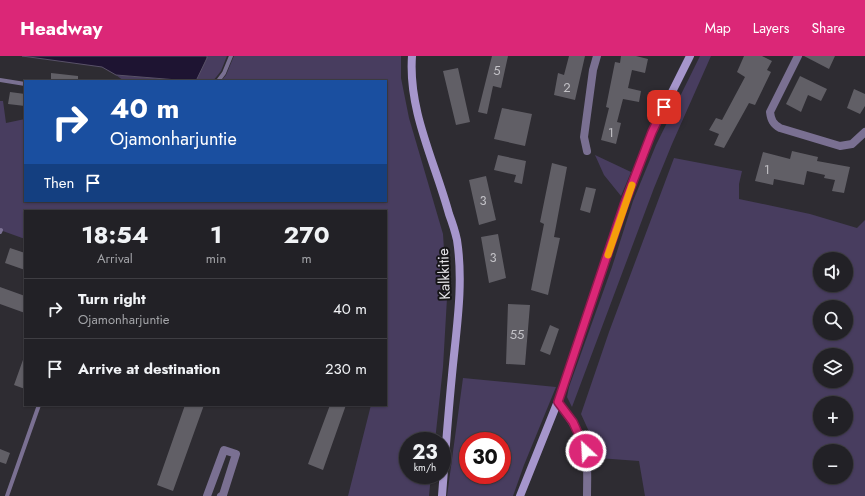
<!DOCTYPE html>
<meta charset="utf-8">
<style>
body{margin:0;font-family:Jost,sans-serif;background:#2e2e32;color:#f1f3f6;height:100vh;display:flex;flex-direction:column;font-size:15px;white-space:nowrap}
*{box-sizing:border-box;margin:0}
p{font-size:13px;color:#a2a3a7}
.icon{flex:none;width:22px;height:22px;fill:none;stroke:currentColor;stroke-width:2;stroke-linecap:round;stroke-linejoin:round}
.map{position:relative;flex:1;overflow:hidden}
.panel{position:absolute;left:24px;top:154px;width:363px;height:196px;display:flex;flex-direction:column;background:#222126;border-radius:0px;box-shadow:0 1px 3px #0004,0 0 0 1px #3f3e43}
.panel>*{flex:none}
.hud{position:absolute;left:24px;top:24px;width:363px;height:122px;border-radius:0px;box-shadow:0 1px 3px #0004,0 0 0 1px #3f3e43;background:#1a4fa0;color:#fff;overflow:hidden}
.controls{position:absolute;left:813px;top:196px;display:grid;gap:8px}
.controls a{display:grid;place-items:center;width:40px;height:40px;border-radius:50%;background:#222126;box-shadow:0 1px 3px #0004,0 0 0 1px #3f3e43;font-size:20px}
.speed{position:absolute;left:399px;top:376px;display:flex;gap:8px;font-size:20px;font-weight:700;text-align:center}
.speed>*{display:grid;place-content:center;width:52px;height:52px;border-radius:50%;background:#222126;box-shadow:0 1px 3px #0004,0 0 0 1px #3f3e43;line-height:1}
.speed small{font-size:10px;font-weight:400}
.speed .limit{border:6px solid #d22;background:#fff;color:#111}
.pin{position:absolute;display:grid;place-items:center;width:34px;height:34px;color:#fff;margin:-17px;border-radius:8px;box-shadow:0 2px 6px #0006}
.me{position:absolute;width:44px;margin:-22px;rotate:335deg;stroke-linejoin:round;filter:drop-shadow(0 0 3px #0008)}
.turn{display:flex;align-items:center;gap:14px;height:84px;padding:0 20px;font-size:18px}
.turn .icon{width:52px;height:52px;stroke-width:2.5}
.turn b{display:block;font-size:28px;line-height:34px}
.then{display:flex;align-items:center;height:38px;padding:0 20px;background:#0003;gap:8px;font-size:15px}
.eta{display:flex;justify-content:space-evenly;align-items:center;height:68px;text-align:center}
.eta b{font-size:24px;font-weight:700;line-height:28px}
ul{padding:0;list-style:none}
li{display:flex;align-items:center;gap:12px;height:60px;padding:0 20px;border-top:1px solid #3f3e43}
li div{flex:1}
li b{display:block;font-size:15px}
li em{font-style:normal}
header{display:flex;align-items:center;gap:24px;box-sizing:border-box;height:56px;padding:0 20px;background:#db2777;color:#fff}
header strong{font-size:19px}
nav{display:flex;gap:22px;margin-inline-start:auto;font-size:14px}
.map>svg:first-child{display:block}
.green{fill:#483d5f;fill-rule:evenodd}
.water{fill:#1e1432;stroke:#595268}
.building{fill:#615f66}
.lines{fill:none;stroke-linecap:round;stroke-linejoin:round}
.lane{stroke:#7a7092;stroke-width:4}
.street{stroke:#7a7092;stroke-width:8}
.secondary{stroke:#a696cc;stroke-width:8}
.route-casing{stroke:#8e194d;stroke-width:10}
.route{stroke:#db2777;stroke-width:7}
.slow{stroke:#f59e0b;stroke-width:7}
.labels{text-anchor:middle;dominant-baseline:central;stroke-width:4;stroke-linejoin:round;paint-order:stroke}
.number-label{font-size:13px;fill:#c2c1c6}
.street-label{font-size:15px;fill:#e3e2e6;stroke:#161517}
</style>
<header>
<strong>Headway</strong>
<nav><a>Map</a><a>Layers</a><a>Share</a></nav>
</header>
<div class="map">
<svg width="865" height="440" viewBox="0 0 865 440">
<rect width="100%" height="100%" fill="#2e2c32"/>
<path class="green" d="M207,0H227L221,15L213,25H196Z
M234,0H401V22L409,62L443,178L447,242L443,311L435,385H408V419H431L429,440H348L371,349H386V155H25V183L0,174V45H3L6,67L25,63V145H386V25H221L226,19Z
M700,0H711L672,88L654,132L572,351L567,341L569,331L612,211L633,145L656,89Z
M116,19L190,25H124Z
M595,99L631,116L621,140L604,119Z
M674,102L742,115L739,128V143L810,158L857,172L865,164V440H645L639,405L598,402L596,391L581,358L609,276ZM820,203H846V229H820ZM820,251H846V277H820ZM820,299H846V325H820ZM820,347H846V373H820ZM820,395H846V421H820Z
M463,322L556,331L524,409L513,440H447ZM468,385H502V419H468Z"/>
<path class="water" d="M22,0H207V2L196,25H190L116,19L102,11Z"/>
<path class="building" d="M492,0H508L501,32L493,30L487,58L478,56Z
M569,0H585L575,44L554,39L558,17L564,19Z
M621,0H636L648,3L645,17L632,14L628,32L641,35L639,46L623,43L617,66L621,67L616,88L601,84L609,52L606,51L615,6L620,7Z
M744,0H762L772,5L767,14L771,16L755,49L749,47L724,92L714,89L719,78L709,74L716,62L722,64L745,21L737,16Z
M804,0H835L829,13Z
M458,12L470,66L456,69L443,15Z
M51,17L78,20V25H51Z
M800,20L827,33L821,45L808,39L801,56L786,48Z
M854,33L865,38V50L860,58L847,52Z
M10,36L25,38V50L8,48Z
M502,52L532,58L525,90L494,83Z
M792,95L818,101L817,105L850,111L844,137L832,135L835,124L824,122L825,119L807,115L804,129L774,123L773,129L755,125L763,96L790,103Z
M498,99L526,105L522,128L514,126L516,119L494,114Z
M552,107L567,111L554,181L560,182L548,239L531,234L544,168L540,166Z
M486,120L496,164L479,169L469,124Z
M586,131L596,133L590,157L580,154Z
M498,178L506,222L489,227L481,181Z
M10,192L25,197V214L5,207Z
M0,231L25,240V257L0,248Z
M508,248L530,249L525,309L506,308Z
M550,269L559,273L550,299L540,295Z
M24,301H25V333L14,329Z
M185,349H204L173,435L157,429Z
M330,349H346L323,414L308,408Z
M0,393L10,397L6,408L0,406Z"/>
<g class="lines">
<path class="lane" d="M0,24L25,28
M218,25L224,17L231,0
M0,176L1,174
M7,440L39,349"/>
<path class="street" d="M798,0L770,56C771,64 773,68 780,72L840,90L852,88L865,76
M587,95L584,81L593,14L597,0
M558,346C567,358 584,381 586,397C588,411 587,426 587,440
M207,440L224,394L236,398L223,439L221,440"/>
<path class="secondary" d="M412,0C408,55 435,106 449,158C452,166 455,175 457,184C464,229 456,275 452,319C448,360 445,400 442,440
M520,440L562,335L624,149L652,76L690,0"/>
</g>
<g class="lines">
<g class="route-casing">
<path id="route" d="M586,395L573,366L558,346L624,149L652,76L664,51"/>
</g>
<use href="#route" class="route"/>
<path class="slow" d="M608,199L632,129"/>
</g>
<g class="labels">
<g class="number-label">
<text x="497" y="14">5</text>
<text x="567" y="31">2</text>
<text x="611" y="76">1</text>
<text x="767" y="113">1</text>
<text x="483" y="144">3</text>
<text x="493" y="201">3</text>
<text x="517" y="278">55</text>
</g>
<g class="street-label">
<text transform="translate(444 218) rotate(-92)">Kalkkitie</text>
</g>
</g>
</svg>
<div class="controls">
<a><svg class="icon" aria-label="sound" viewBox="0 0 24 24"><path d="M4 9h4l5-4v14l-5-4H4zM17 9q2 3 0 6"/></svg></a>
<a><svg class="icon" aria-label="search" viewBox="0 0 24 24"><circle cx="10" cy="10" r="6"/><path d="M15 15l6 6"/></svg></a>
<a><svg class="icon" aria-label="layers" viewBox="0 0 24 24"><path d="M12 4l9 5-9 5-9-5zM3 14l9 5 9-5"/></svg></a>
<a>+</a>
<a>−</a>
</div>
<div class="speed"><div>23<small>km/h</small></div><div class="limit">30</div></div>
<div class="pin" style="left:664px;top:51px;background:#d93025"><svg class="icon" aria-label="arrive" viewBox="0 0 24 24"><path d="M6 21V4h12l-3 4 3 4H6"/></svg></div>
<svg class="me" style="left:586px;top:395px" viewBox="-20 -20 40 40"><circle r="17" fill="#db2777" stroke="#fff" stroke-width="3"/><path d="M0-11L8 9 0 5-8 9z" fill="#fff"/></svg>
<div class="hud">
<div class="turn"><svg class="icon" aria-label="right" viewBox="0 0 24 24"><path d="M7 20v-9h11M14 6l5 5-5 5"/></svg><div><b>40 m</b>Ojamonharjuntie</div></div>
<div class="then">Then<svg class="icon" aria-label="arrive" viewBox="0 0 24 24"><path d="M6 21V4h12l-3 4 3 4H6"/></svg></div>
</div>
<section class="panel">
<div class="eta">
<div><b>18:54</b><p>Arrival</p></div>
<div><b>1</b><p>min</p></div>
<div><b>270</b><p>m</p></div>
</div>
<ul>
<li><svg class="icon" aria-label="right" viewBox="0 0 24 24"><path d="M7 20v-9h11M14 6l5 5-5 5"/></svg><div><b>Turn right</b><p>Ojamonharjuntie</p></div><em>40 m</em></li>
<li><svg class="icon" aria-label="arrive" viewBox="0 0 24 24"><path d="M6 21V4h12l-3 4 3 4H6"/></svg><div><b>Arrive at destination</b></div><em>230 m</em></li>
</ul>
</section>
</div>
